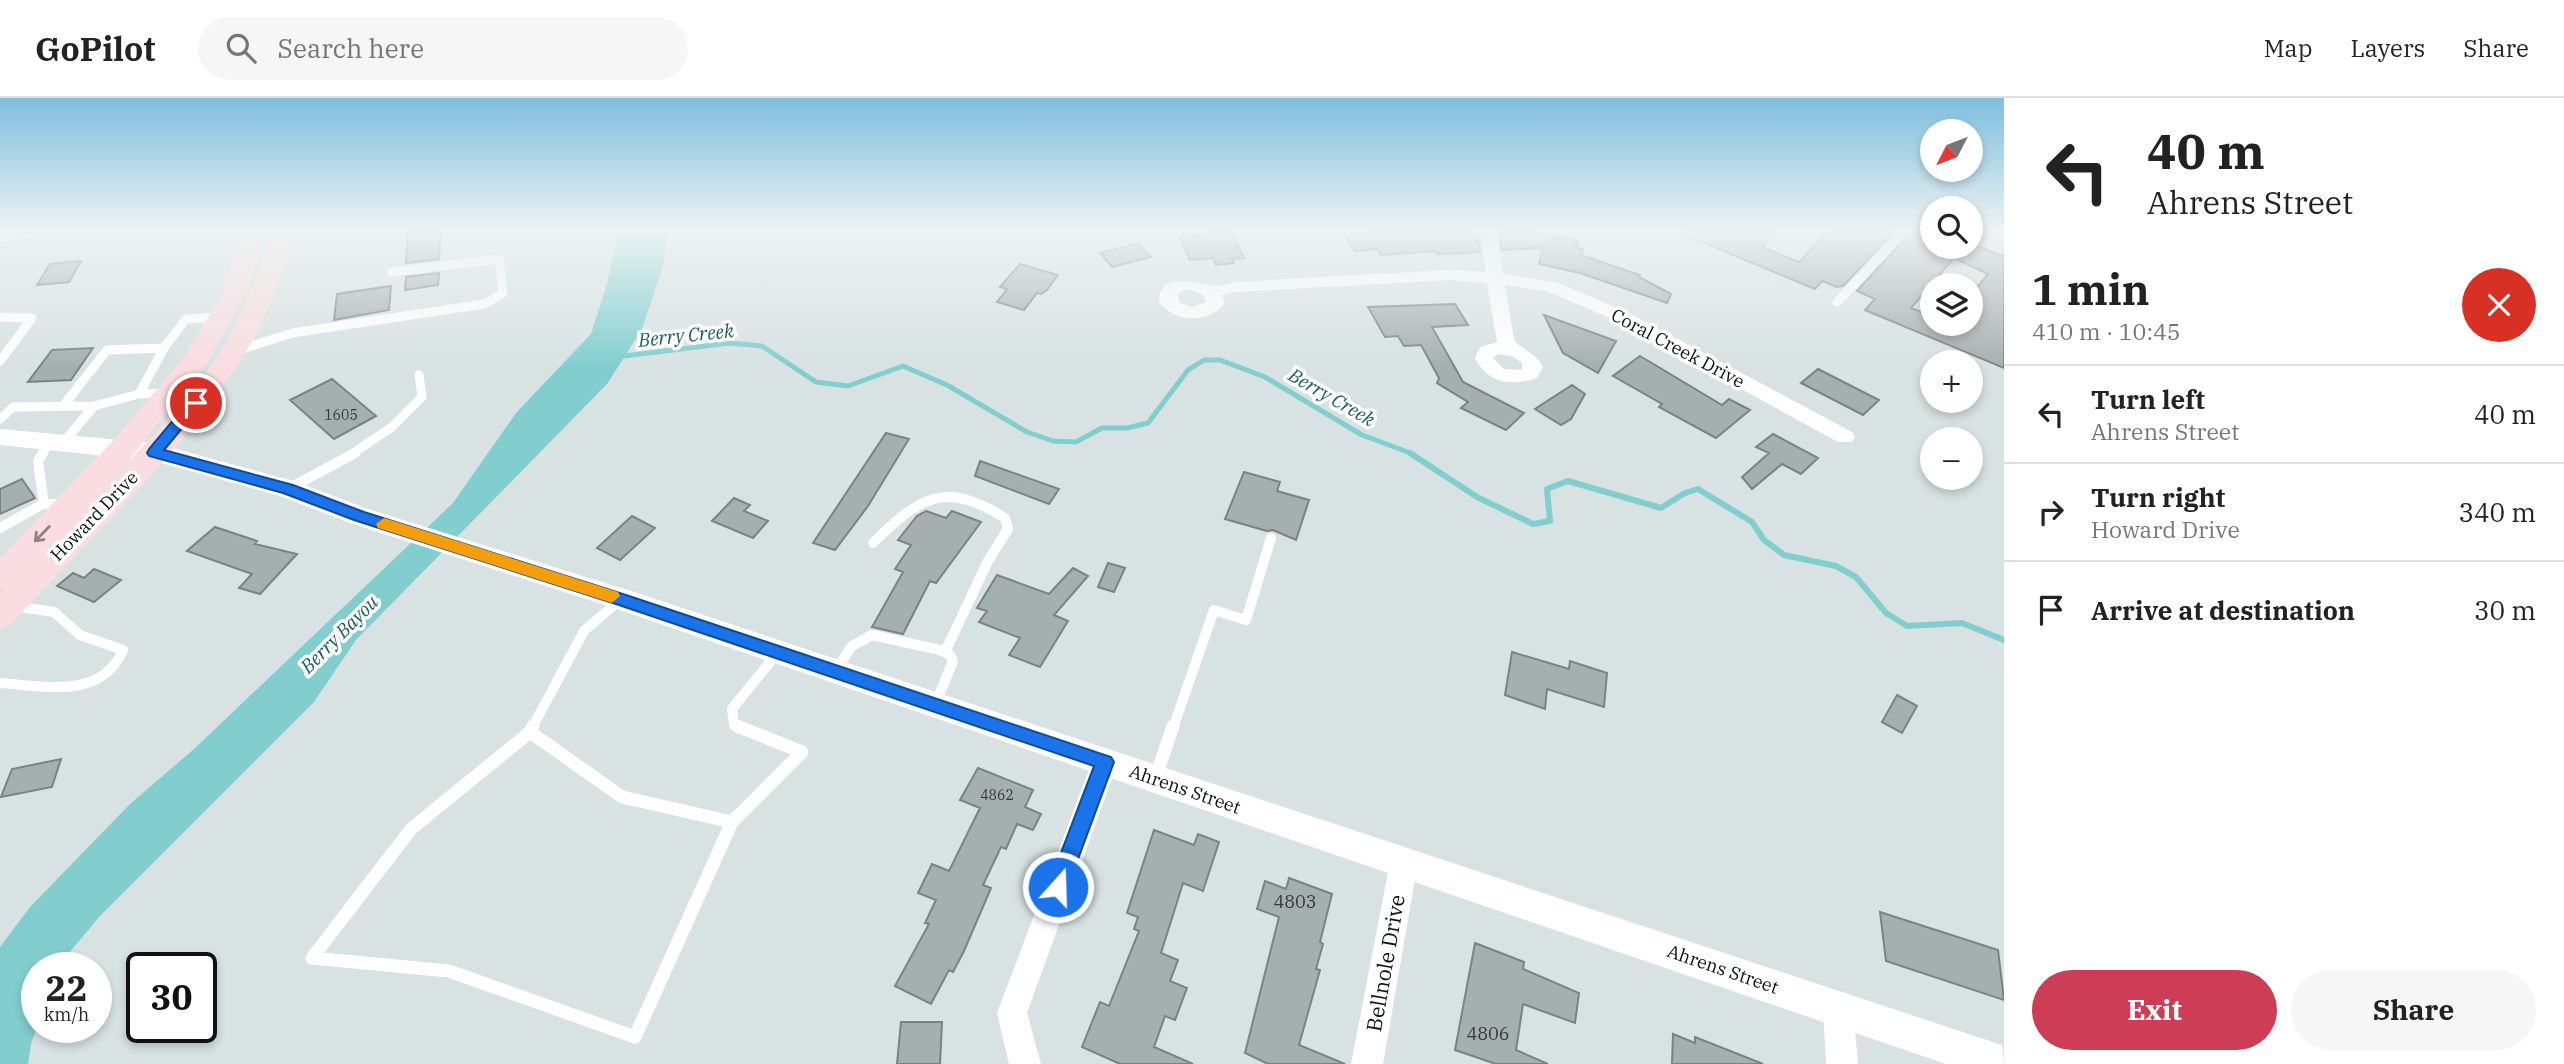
<!DOCTYPE html>
<meta charset="utf-8">
<style>
body{margin:0;font-family:"IBM Plex Serif",serif;background:#f6f6f6;color:#222;height:100vh;display:flex;flex-direction:column;font-size:26px;white-space:nowrap}
*{box-sizing:border-box;margin:0}
p{font-size:23px;color:#767676}
.icon{flex:none;width:38px;height:38px;fill:none;stroke:currentColor;stroke-width:2;stroke-linecap:round;stroke-linejoin:round}
.map{position:relative;flex:1;overflow:hidden}
.drawer{display:flex;flex-direction:column;background:#fff;width:560px}
.drawer>*{flex:none}
.top-card{background:#fff;color:#222;overflow:hidden}
.needle{width:46px;rotate:228deg}
.controls{position:absolute;left:1920px;top:21px;display:grid;gap:14px}
.controls a{display:grid;place-items:center;width:63px;height:63px;border-radius:50%;background:#fff;box-shadow:0 4px 10px #0003;font-size:35px}
.speed{position:absolute;left:21px;top:854px;display:flex;gap:14px;font-size:35px;font-weight:700;text-align:center}
.speed>*{display:grid;place-content:center;width:91px;height:91px;border-radius:50%;background:#fff;box-shadow:0 4px 10px #0003;line-height:1}
.speed small{font-size:18px;font-weight:400}
.speed .limit{border:4px solid #111;border-radius:10px;background:#fff;color:#111}
.pin{position:absolute;display:grid;place-items:center;width:60px;height:60px;color:#fff;margin:-30px;border:4px solid #fff;border-radius:50%;box-shadow:0 2px 7px #0007}
.me{position:absolute;width:77px;margin:-38px;rotate:20deg;stroke-linejoin:round;filter:drop-shadow(0 0 5px #0008)}
.turn{display:flex;align-items:center;gap:24px;height:147px;padding:0 28px;font-size:32px}
.turn .icon{width:91px;height:91px;stroke-width:2.5}
.turn b{display:block;font-size:49px;line-height:60px}
.round{display:grid;place-items:center;flex:none;width:74px;height:74px;border-radius:37px;background:#f6f6f6}
.overview{display:flex;align-items:center;justify-content:space-between;height:119px;padding:0 28px}
h1{font-size:42px;font-weight:700;line-height:52px}
.action{display:flex;gap:14px;margin-top:auto;padding:14px 28px}
.action a{flex:1;height:80px;border-radius:42px;background:#cd3d55;color:#fff;font-size:28px;font-weight:700;line-height:80px;text-align:center}
.action a+a{background:#f6f6f6;color:#222}
ul{padding:0;list-style:none}
li{display:flex;align-items:center;gap:21px;height:98px;padding:0 28px;border-top:2px solid #e0e0e0}
li div{flex:1}
li b{display:block;font-size:26px}
li em{font-style:normal}
header{display:flex;align-items:center;gap:42px;box-sizing:border-box;height:98px;padding:0 35px;background:#fff;border-bottom:2px solid #e0e0e0}
header strong{font-size:33px}
nav{display:flex;gap:38px;margin-inline-start:auto;font-size:24px}
.search{width:490px;height:63px;background:#f6f6f6;display:flex;align-items:center;gap:18px;box-sizing:border-box;padding:0 24px;border-radius:38px;color:#767676;font-size:26px}
main{display:flex;flex:1;min-height:0}
.map>svg:first-child{display:block}
.water{fill:#82cecf}
.lines{fill:none;stroke-linecap:round;stroke-linejoin:round}
.stream-far1{stroke:#82cecf;stroke-width:5}
.stream{stroke:#82cecf;stroke-width:6}
.building{fill:#a6afaf;stroke:#7a8383;stroke-width:2;fill-rule:evenodd}
.service-far2{stroke:#fff;stroke-width:9}
.service-far1{stroke:#fff;stroke-width:10}
.service{stroke:#fff;stroke-width:13}
.minor{fill:#fff;fill-rule:evenodd}
.tertiary{fill:#fff;fill-rule:evenodd}
.secondary{fill:#fadde0;fill-rule:evenodd}
.oneway{stroke:#908283}
.route{fill:#1a73e8;stroke:#114b97;stroke-width:2}
.slow{fill:#f59e0b}
.labels{text-anchor:middle;dominant-baseline:central;stroke-width:7;stroke-linejoin:round;paint-order:stroke}
.number-label{font-size:14px;fill:#353939}
.street-label{font-size:18px;fill:#0f1212;stroke:#fff}
.near-number-label{font-size:18px;fill:#353939}
.water-label{font-size:19px;font-style:italic;fill:#1a5b5c;stroke:#fff}
.near-street-label{font-size:21px;fill:#0f1212;stroke:#fff}
</style>
<header>
<strong>GoPilot</strong>
<div class="search"><svg class="icon" aria-label="search" viewBox="0 0 24 24"><circle cx="10" cy="10" r="6"/><path d="M15 15l6 6"/></svg>Search here</div>
<nav><a>Map</a><a>Layers</a><a>Share</a></nav>
</header>
<main>
<div class="map">
<svg width="2004" height="966" viewBox="0 0 2004 966">
<rect width="100%" height="100%" fill="#d8e2e2"/>
<path class="water" d="M619,133H667L664,165L642,231L607,286L356,542L314,604L100,818L63,862L60,870H37V929L31,946L28,966H0V849L30,809L130,706L194,651L453,405L516,315L591,236L607,186Z"/>
<g class="lines">
<path class="stream-far1" d="M616,259L730,245L762,248L816,284L848,288L903,268L947,287L1027,334L1053,343L1076,344L1102,330H1127L1148,325L1188,272L1204,262H1220L1265,279L1362,337L1413,356"/>
<path class="stream" d="M1410,355L1477,399L1533,426L1550,423L1547,391L1568,383L1661,410L1685,395L1698,391L1752,424L1764,442L1784,457L1836,468L1856,479L1886,515L1907,528L1962,525L2004,542"/>
</g>
<path class="building" d="M408,133H441L439,161L406,165Z
M1209,133H1231L1244,160L1232,161L1234,165L1216,167L1213,160L1190,162L1180,139L1210,136Z
M1377,133H1477L1480,154L1437,156L1435,153L1381,157L1377,151L1355,153L1344,136Z
M1499,133H1535L1578,143L1577,148H1571L1583,151L1581,157L1640,177L1639,179L1671,196L1667,205L1580,175L1539,166L1543,150L1502,152Z
M1779,133L1762,149L1799,164L1829,133H1895L1843,188L1837,189L1822,183L1815,191L1678,134Z
M1912,133H1932V149H1970V145L2002,158L2004,156V270L1865,212L1875,201L1857,193ZM1954,160L1988,176L1970,198V226H1932V218L1911,210Z
M1138,145L1151,159L1112,169L1100,155Z
M81,163L69,184L37,187L50,166Z
M1020,166L1058,177L1047,192L1041,196L1037,195L1024,212L997,204L1007,191L1000,189Z
M439,175L438,187L405,192L406,179Z
M391,188L389,212L334,222L337,196Z
M1455,206L1468,227L1432,229L1463,284L1524,315L1506,332L1461,310L1468,304L1437,285L1439,280L1421,247L1404,248L1398,238L1385,239L1368,209Z
M1544,217L1616,243L1598,275L1563,255Z
M93,250L71,282L28,284L52,252Z
M1640,258L1722,307L1729,301L1750,312L1716,340L1659,309L1662,306L1613,278Z
M1818,271L1879,302L1863,317L1801,285Z
M332,281L376,318L334,341L290,302Z
M1572,287L1585,296L1571,321L1561,327L1535,311Z
M886,335L909,341L868,408L835,452L813,445Z
M1773,336L1818,360L1801,376L1782,366L1752,391L1742,379L1769,355L1756,349Z
M980,363L1059,391L1049,406L975,378Z
M1244,374L1280,384L1277,393L1309,402L1296,442L1273,432L1267,433L1225,421Z
M22,381L35,400L0,416V391Z
M734,400L750,407L744,413L768,423L753,440L712,423Z
M926,413L946,420L952,413L981,424L936,485L930,483L903,536L872,529L903,474L895,471L911,447L898,442L917,418Z
M632,418L655,430L620,462L597,450Z
M215,429L257,443L255,446L297,456L260,496L239,490L252,476L187,453Z
M1108,465L1125,470L1114,494L1098,489Z
M1073,470L1088,478L1054,517L1068,523L1040,569L1009,557L1020,540L979,524L987,513L977,510L997,477L1049,496Z
M94,471L121,482L94,504L57,488L73,475L84,480Z
M1512,554L1569,571L1570,563L1607,575L1604,609L1547,591L1545,611L1505,597Z
M1897,597L1917,608L1902,635L1882,624Z
M61,661L52,689L1,699L12,671Z
M978,670L1033,692L1025,709L1041,716L1033,732L1017,726L1006,751L1001,749L983,787L991,790L964,853L953,874L949,872L931,906L895,888L929,826L925,825L936,802L918,795L932,766L949,773L980,710L960,702Z
M1154,732L1194,747L1198,736L1219,744L1203,793L1183,785L1161,855L1178,862L1170,883L1187,890L1175,922L1165,918L1154,949L1193,966H1120L1082,949L1100,904L1109,908L1139,833L1134,831L1138,819L1127,815Z
M1289,780L1332,796L1320,844L1323,846L1316,871L1320,872L1299,947L1345,966H1268L1245,955L1279,819L1257,811L1265,783L1286,791Z
M1880,814L1998,852L2004,902L1886,863Z
M1475,845L1524,864L1523,871L1579,895L1575,925L1523,906L1516,952L1548,966H1496L1455,952Z
M901,924H942L940,966H897Z
M1673,936L1695,945V939L1763,966H1672Z"/>
<g class="lines">
<path class="service-far2" d="M1837,204L1905,133
M0,219L32,220L0,263
M236,253L292,235L484,206L503,195L499,161L391,174
M139,296L164,250
M63,308L107,252L164,250L186,221L219,219
M0,321L13,309L94,308L139,296L166,295
M63,345L94,308
M42,356L50,344
M352,356L392,329L422,299L419,277"/>
<path class="service-far1" d="M43,355L38,363L44,406
M288,391L355,355
M0,430L43,406H68
M873,445C920,399 944,382 1005,420L1008,431L988,463L945,554
M835,573L852,548L872,537L940,552L950,557L953,563L935,607
M0,585C44,588 102,602 123,552L80,537L54,514L13,508
M532,630L584,533L621,501
M742,630L734,627L732,611L778,554
M1173,630L1214,512L1246,522L1271,440"/>
<path class="service" d="M533,628L530,634L411,731L312,860L449,873L635,939L732,724
M530,634L622,699L732,724L802,654L737,628
M1155,681L1173,628"/>
<path class="minor" d="M0,133H70L62,138L0,143Z
M1480,133H1496L1503,176L1556,184L1627,214L1852,334L1855,339L1852,344H1838L1615,222L1546,193L1505,187L1514,241C1519,251 1534,252 1543,269L1537,280C1511,288 1488,286 1475,260L1480,249L1497,244L1487,185L1451,182L1235,194L1222,197L1225,205C1209,226 1175,225 1159,204C1159,173 1194,184 1213,187C1219,189 1228,185 1235,184L1451,172L1486,174ZM1186,191L1202,196L1207,204L1192,209L1180,205L1177,197ZM1498,256L1512,258L1522,265V272L1504,271L1493,260Z
M1105,653L1114,656L1118,664L1027,915L1041,966H1009L997,915L1092,664L1096,656Z
M1404,751L1414,755L1418,764L1383,966H1351L1390,764L1394,755Z
M1838,895L1849,899L1853,910L1858,966H1826L1823,910L1827,899Z"/>
<path class="tertiary" d="M0,331L154,345L297,384L368,411L631,493L2002,947L2004,966H1946L611,509L350,425L280,398L154,363L0,347Z"/>
<path class="secondary" d="M242,133H265L246,196L208,263L132,358L97,395C142,349 190,303 224,248C245,213 259,172 271,133H294C283,173 269,216 247,252C184,354 92,438 11,526L0,530V496L6,490L0,492V460L112,344L185,258L222,196Z
M1970,133L2004,134V150L1973,138Z"/>
</g>
<defs><path id="oneway-shaft" d="M-6 0H5M1.5-3L5.5 0L1.5 3" fill="none" stroke-width="1.6" stroke-linecap="round" stroke-linejoin="round" transform="scale(1.75)"/></defs>
<use class="oneway" href="#oneway-shaft" transform="translate(42 436) rotate(134)"/>
<linearGradient id="sky" x2="0" y2="1"><stop stop-color="#7fbede"/><stop offset="0.49" stop-color="#edf2f2"/><stop offset="1" stop-color="#edf2f2" stop-opacity="0"/></linearGradient>
<rect width="2004" height="269" fill="url(#sky)"/>
<path class="route" d="M196,300L203,305L164,352L293,387L364,414L626,497L1111,659L1114,664L1065,796L1058,799L1051,796L1048,789L1094,668L616,506L354,422L283,395L149,358L147,355L149,351L191,301Z"/>
<path class="slow" d="M384,420L618,494L620,498L612,505L378,430L376,426Z"/>
<g class="labels">
<g class="number-label">
<text x="341" y="317">1605</text>
<text x="997" y="697">4862</text>
</g>
<g class="street-label">
<text transform="translate(1678 250) rotate(28)">Coral Creek Drive</text>
<text transform="translate(94 418) rotate(-46)">Howard Drive</text>
<text transform="translate(1185 691) rotate(19)">Ahrens Street</text>
<text transform="translate(1723 871) rotate(19)">Ahrens Street</text>
</g>
<g class="near-number-label">
<text x="1295" y="803">4803</text>
<text x="1488" y="935">4806</text>
</g>
<g class="water-label">
<text transform="translate(686 237) rotate(-6)">Berry Creek</text>
<text transform="translate(1332 299) rotate(30)">Berry Creek</text>
<text transform="translate(339 536) rotate(-45)">Berry Bayou</text>
</g>
<g class="near-street-label">
<text transform="translate(1385 865) rotate(-80)">Bellnole Drive</text>
</g>
</g>
</svg>
<div class="controls">
<a><svg class="needle" viewBox="-14 -14 28 28"><path d="M0-13l5 13h-10z" fill="#e53935"/><path d="M0 13l5-13h-10z" fill="#767676"/></svg></a>
<a><svg class="icon" aria-label="search" viewBox="0 0 24 24"><circle cx="10" cy="10" r="6"/><path d="M15 15l6 6"/></svg></a>
<a><svg class="icon" aria-label="layers" viewBox="0 0 24 24"><path d="M12 4l9 5-9 5-9-5zM3 14l9 5 9-5"/></svg></a>
<a>+</a>
<a>−</a>
</div>
<div class="speed"><div>22<small>km/h</small></div><div class="limit">30</div></div>
<div class="pin" style="left:196px;top:305px;background:#d93025"><svg class="icon" aria-label="arrive" viewBox="0 0 24 24"><path d="M6 21V4h12l-3 4 3 4H6"/></svg></div>
<svg class="me" style="left:1058px;top:789px" viewBox="-20 -20 40 40"><circle r="17" fill="#1a73e8" stroke="#fff" stroke-width="3"/><path d="M0-11L8 9 0 5-8 9z" fill="#fff"/></svg>
</div>
<section class="drawer">
<div class="top-card">
<div class="turn"><svg class="icon" aria-label="left" viewBox="0 0 24 24"><path d="M17 20v-9H6M10 6l-5 5 5 5"/></svg><div><b>40 m</b>Ahrens Street</div></div>
</div>
<div class="overview"><div><h1>1 min</h1><p>410 m · 10:45</p></div><a class="round" style="background:#d93025;color:#fff"><svg class="icon" aria-label="close" viewBox="0 0 24 24"><path d="M6 6l12 12M18 6L6 18"/></svg></a></div>
<ul>
<li><svg class="icon" aria-label="left" viewBox="0 0 24 24"><path d="M17 20v-9H6M10 6l-5 5 5 5"/></svg><div><b>Turn left</b><p>Ahrens Street</p></div><em>40 m</em></li>
<li><svg class="icon" aria-label="right" viewBox="0 0 24 24"><path d="M7 20v-9h11M14 6l5 5-5 5"/></svg><div><b>Turn right</b><p>Howard Drive</p></div><em>340 m</em></li>
<li><svg class="icon" aria-label="arrive" viewBox="0 0 24 24"><path d="M6 21V4h12l-3 4 3 4H6"/></svg><div><b>Arrive at destination</b></div><em>30 m</em></li>
</ul>
<div class="action"><a>Exit</a><a>Share</a></div>
</section>
</main>
